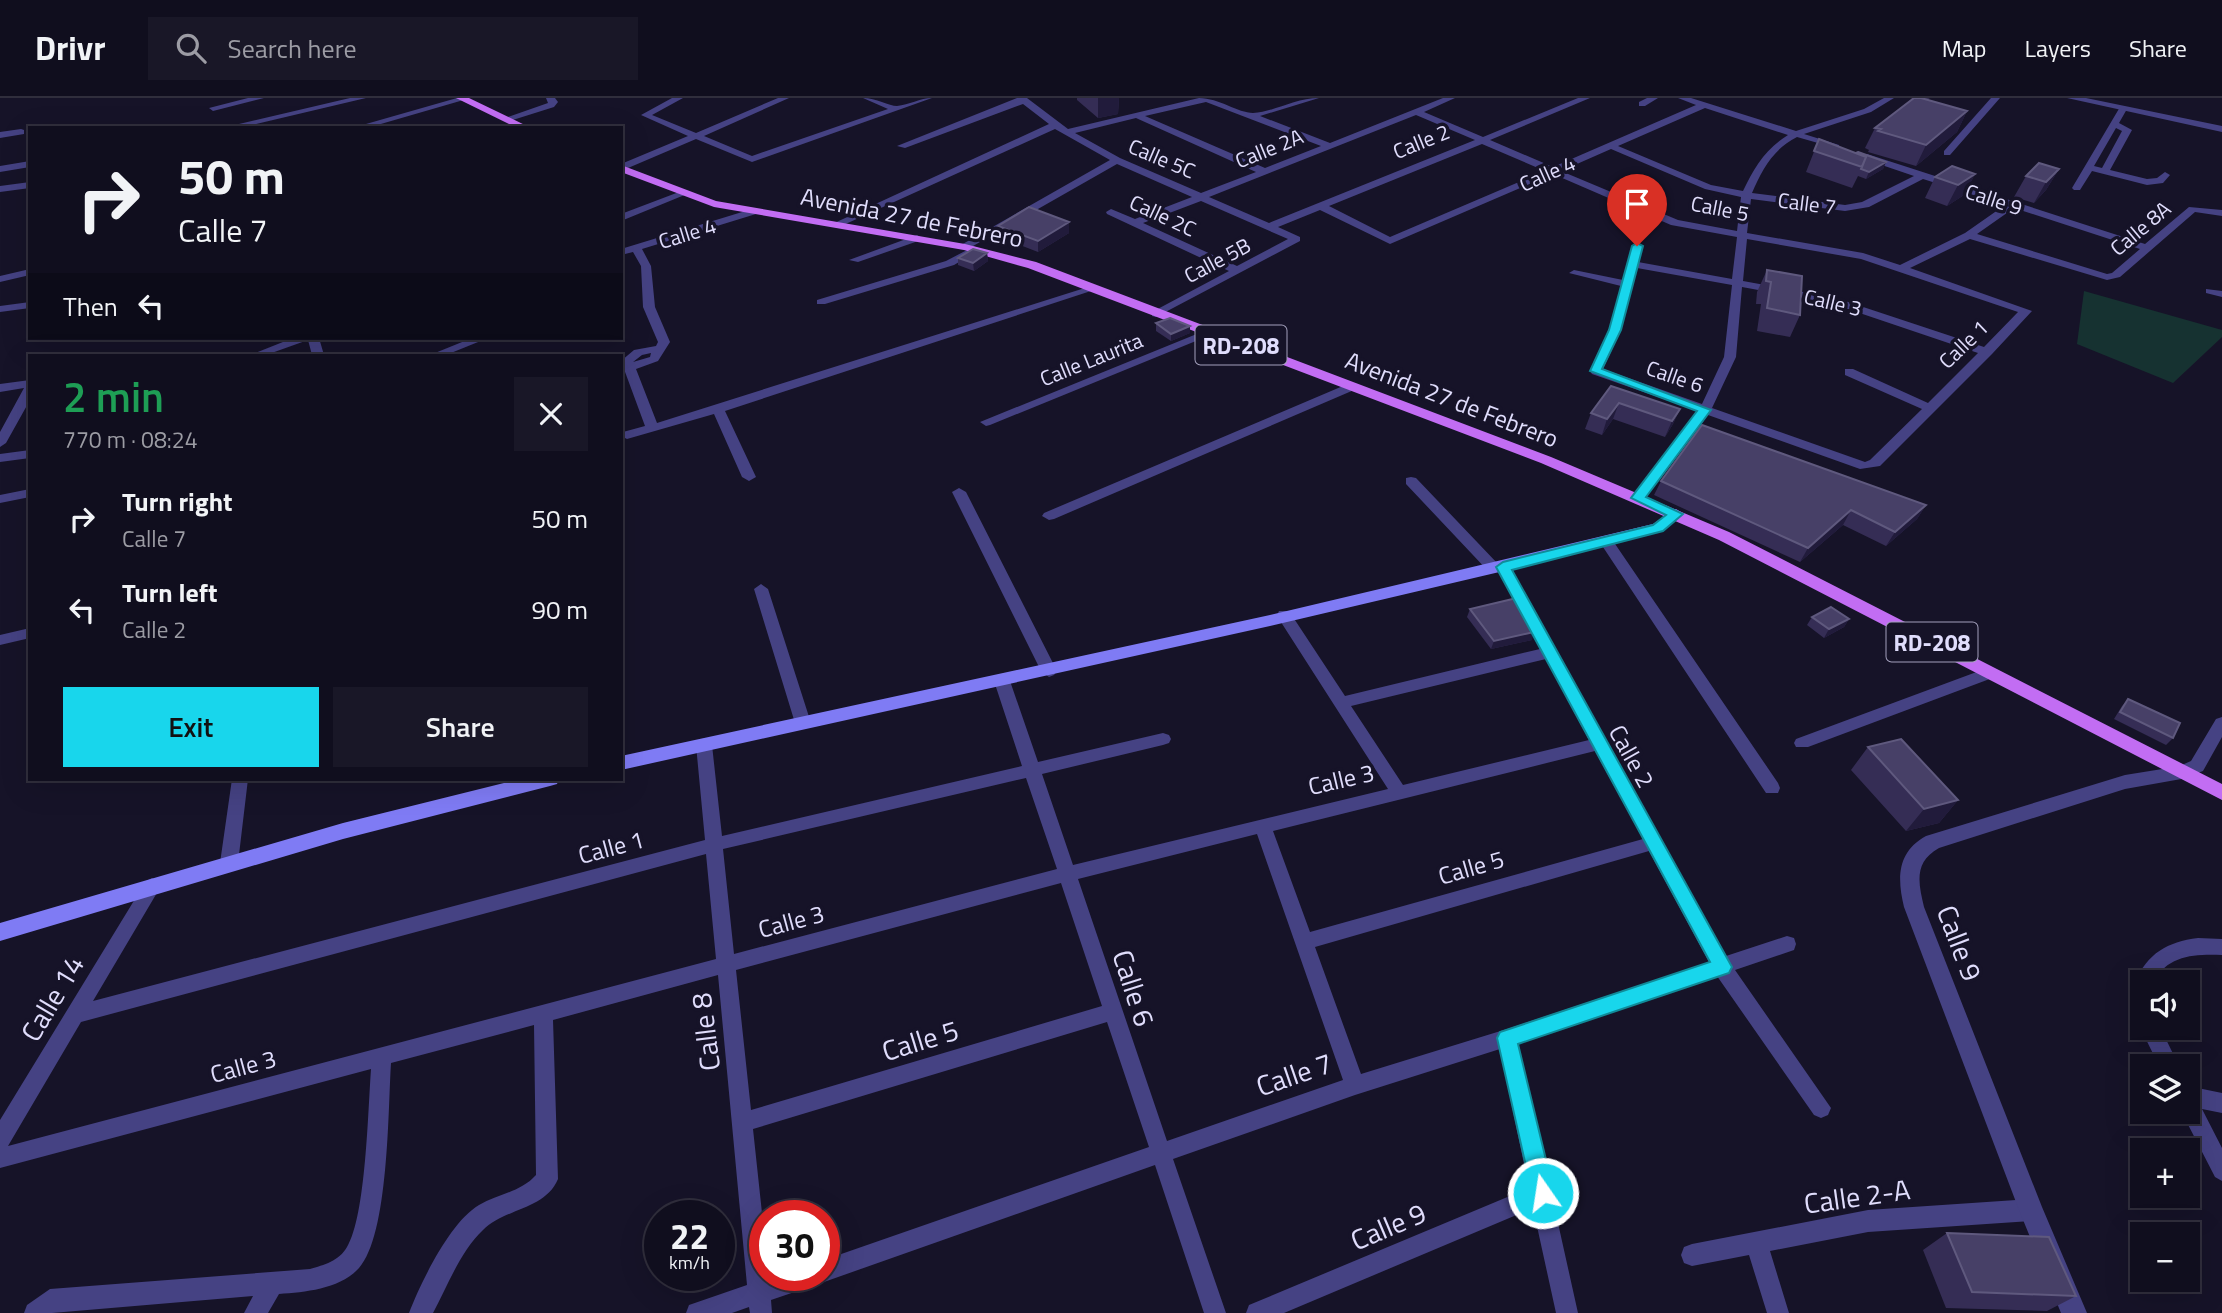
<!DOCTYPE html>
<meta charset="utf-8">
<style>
body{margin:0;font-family:"Titillium Web",sans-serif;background:#191727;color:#f1f3f6;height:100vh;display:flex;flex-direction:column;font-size:26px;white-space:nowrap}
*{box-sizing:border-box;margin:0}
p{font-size:23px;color:#9c9ca4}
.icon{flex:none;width:38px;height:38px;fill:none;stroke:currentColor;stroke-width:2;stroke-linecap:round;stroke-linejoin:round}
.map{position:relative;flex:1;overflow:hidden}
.sheet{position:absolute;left:28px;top:256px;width:595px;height:427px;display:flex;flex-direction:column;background:#100e1e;border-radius:0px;box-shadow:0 7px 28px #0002,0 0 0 2px #302e3c}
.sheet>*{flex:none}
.banner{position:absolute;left:28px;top:28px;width:595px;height:214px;border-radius:0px;box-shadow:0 7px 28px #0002,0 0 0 2px #302e3c;background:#100e1e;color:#f1f3f6;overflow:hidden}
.fabs{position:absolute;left:2130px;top:872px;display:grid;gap:14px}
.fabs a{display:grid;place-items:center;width:70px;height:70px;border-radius:0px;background:#100e1e;box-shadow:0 7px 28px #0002,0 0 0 2px #302e3c;font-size:35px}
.speed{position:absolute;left:644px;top:1102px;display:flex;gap:14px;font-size:35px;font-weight:700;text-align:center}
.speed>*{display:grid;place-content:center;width:91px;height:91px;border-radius:50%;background:#100e1e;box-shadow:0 7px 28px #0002,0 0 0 2px #302e3c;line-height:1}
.speed small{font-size:18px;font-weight:400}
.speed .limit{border:10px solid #d22;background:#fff;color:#111}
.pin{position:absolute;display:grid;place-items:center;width:60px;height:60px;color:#fff;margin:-72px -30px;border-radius:50% 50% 50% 0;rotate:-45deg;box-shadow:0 0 7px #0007}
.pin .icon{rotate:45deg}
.me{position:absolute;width:77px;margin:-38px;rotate:347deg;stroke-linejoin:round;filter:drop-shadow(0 0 5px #0008)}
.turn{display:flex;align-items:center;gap:24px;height:147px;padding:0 35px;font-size:32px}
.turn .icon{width:91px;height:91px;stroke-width:2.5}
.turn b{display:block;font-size:49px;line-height:60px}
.then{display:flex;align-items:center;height:66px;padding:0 35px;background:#0003;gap:14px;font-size:26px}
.round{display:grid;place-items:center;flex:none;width:74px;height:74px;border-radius:0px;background:#191727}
.summary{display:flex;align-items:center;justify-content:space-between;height:119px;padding:0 35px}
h1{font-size:42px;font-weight:600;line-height:52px;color:#1e9e55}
.primary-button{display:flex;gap:14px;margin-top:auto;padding:14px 35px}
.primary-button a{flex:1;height:80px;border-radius:0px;background:#18d6ec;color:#111;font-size:28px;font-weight:600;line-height:80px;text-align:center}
.primary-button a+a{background:#191727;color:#f1f3f6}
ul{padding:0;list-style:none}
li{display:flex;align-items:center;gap:21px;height:91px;padding:0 35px}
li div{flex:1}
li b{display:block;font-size:26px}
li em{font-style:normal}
header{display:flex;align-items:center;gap:42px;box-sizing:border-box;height:98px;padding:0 35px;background:#100e1e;border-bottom:2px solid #302e3c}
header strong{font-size:33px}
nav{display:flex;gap:38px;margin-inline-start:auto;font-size:24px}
.search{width:490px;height:63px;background:#191727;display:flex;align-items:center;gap:18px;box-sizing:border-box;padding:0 24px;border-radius:0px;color:#9c9ca4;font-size:26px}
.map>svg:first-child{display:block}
.green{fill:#163231}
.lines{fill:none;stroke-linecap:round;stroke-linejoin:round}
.minor{fill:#454283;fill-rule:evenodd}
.tertiary{fill:#454283;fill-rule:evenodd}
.secondary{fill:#7f7bf4;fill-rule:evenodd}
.primary{fill:#c26df3;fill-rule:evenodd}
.wall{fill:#352d55}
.shaded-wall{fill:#211b3b}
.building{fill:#474067;stroke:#5f597e;stroke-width:2}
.route{fill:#18d6ec;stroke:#108b99;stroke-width:2}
.labels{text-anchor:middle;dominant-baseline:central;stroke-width:7;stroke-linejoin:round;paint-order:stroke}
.far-street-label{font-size:21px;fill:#e0ddfc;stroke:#161328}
.shield{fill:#161328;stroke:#a3a0bc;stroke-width:2}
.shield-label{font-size:23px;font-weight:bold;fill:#e0ddfc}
.street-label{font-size:24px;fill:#e0ddfc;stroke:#161328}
.near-street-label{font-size:28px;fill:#e0ddfc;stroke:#161328}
</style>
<header>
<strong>Drivr</strong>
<div class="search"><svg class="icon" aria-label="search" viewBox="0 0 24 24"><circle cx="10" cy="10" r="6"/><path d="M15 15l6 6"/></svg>Search here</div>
<nav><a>Map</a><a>Layers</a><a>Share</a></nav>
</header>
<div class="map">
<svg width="2222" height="1215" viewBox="0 0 2222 1215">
<rect width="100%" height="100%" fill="#161328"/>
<path class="green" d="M2084,193L2222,232V239L2173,285L2077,246Z"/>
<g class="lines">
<path class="minor" d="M248,0H264L213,13L209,10Z
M350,0H366L239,30H222Z
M457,0L467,1L367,30H352Z
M546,0H555L558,4L554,9L506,24L502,21L548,5Z
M672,0H683L652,17L696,35L778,0H789L704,38L752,58L888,11L863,0C876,0 889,8 897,8C909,7 920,0 932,0L752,64L696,41L621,73V66L688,38L641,17Z
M1017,0H1027L1068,31L1199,0C1219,0 1238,15 1253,15C1274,14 1295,0 1319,0L1260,18L1330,45L1443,0H1455L1424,14L1483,39L1578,0H1590L1490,42L1553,69L1696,7L1678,0H1691L1796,33L1864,11L1884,0H1894L1871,14L1804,36L1839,47V51L1797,39C1773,51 1762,72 1752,95L1845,107L1862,104L1914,78L1864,61V57L1867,56L2145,146L2189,109L2222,112V118L2195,114L2120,179L2107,182L1970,141L1910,170L2032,213L1992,256L1880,368L1860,371L1708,317L1643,403L1638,404L1631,400L1698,313L1592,276L1590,273L1609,232L1621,188L1569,175L1574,172L1623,182L1632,148L1637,145L1642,148L1638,164L1732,181L1737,139L1671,127L1553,76L1390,146L1320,112L1278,129L1300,139V143L1156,219L1152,218V214L1229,173L1107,116L1106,114L1111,111L1135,121L1192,99L1117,66L973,148L981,151L954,167L825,206H817V202L946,163L967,152L961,151V147L1110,62L1055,31L839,129L830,127L1049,26L1023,6L905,50L897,48ZM1206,4L1321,48L1265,70L1145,18ZM1705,10L1788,37C1765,51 1754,70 1743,93L1711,87L1618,48ZM1416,17L1475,42L1269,125L1209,99ZM1136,20L1256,74L1201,95L1120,60L1075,35ZM1482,46L1545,73L1390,139L1329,108ZM1611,51L1705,91L1741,99L1737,133L1678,122L1561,73ZM1923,81L2005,107L1965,135L1900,167L1863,155L1747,135L1751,101L1845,113L1869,109ZM1201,103L1288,141L1237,168L1143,125ZM2014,110L2140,151L2112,175L2107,176L1977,136ZM1747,141L1861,161L2018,214L1984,249L1836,200L1743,183ZM1637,170L1732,187L1724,259L1702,306L1603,271L1621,232ZM1742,189L1830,205L1978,255L1928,305L1853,271H1845V277L1922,311L1870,362L1865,364L1712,310L1736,259Z
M1647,0H1658L1645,8H1639V4Z
M1991,0H2000L1950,57H1944V53Z
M2123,8L2127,11L2119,25L2132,32L2110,72L2147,81L2157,80L2165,74L2170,77L2163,85L2147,87L2092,73L2080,92H2074L2072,90L2120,9ZM2116,30L2122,33L2102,70L2094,68Z
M21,31L24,32V36L0,40V34Z
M30,63V69L0,74V68Z
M30,84V90L0,94V88Z
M679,94L687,96L621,123V116Z
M752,111L756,112V116L642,151L651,168L655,209L670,244L658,263L636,271L657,325L1088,189L1097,191L725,313L756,379L749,383L742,379L714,316L627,341L621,338L623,334L645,328L621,263L634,252L656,248L658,244L643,209L641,168L633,154L621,157V151ZM651,255L650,259L633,264L642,257Z
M917,137L922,140L921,142L858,164L849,162Z
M30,171V177L0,184V178Z
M2206,191L2222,193V199L2206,195Z
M30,204V210L0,214V208Z
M1209,231L1213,232V236L990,327L986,328L980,324Z
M293,240H319L324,257H312L308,242L266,257H250Z
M472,240H488L446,257H430Z
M30,282V302L6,345L0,349V334L24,290L0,294V286Z
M1350,285L1356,289L1354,292L1054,421L1049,422L1042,418L1044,415Z
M30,352V360L0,364V356Z
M1411,379L1416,380L1498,466H1508L1726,858L1787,838L1794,840L1796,846L1794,852L1735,872L1831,1010L1828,1017L1821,1020L1814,1017L1717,878L1518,945L1550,1087L1554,1095L1552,1098L1578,1215H1556L1533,1110L1284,1215H1246L1249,1207L1529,1090L1500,951L1355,997L1173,1061L1226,1215H1204L1155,1067L824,1184L819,1182L818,1186L771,1202L772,1215H750L749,1209L732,1215H686L689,1207L747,1187L718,877L553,922L558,1081C545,1112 505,1110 483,1132C460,1154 448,1187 433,1215H409C421,1184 450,1124 479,1107C498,1096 521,1094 536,1077L534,927L391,965C388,1011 389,1137 359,1170C340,1191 306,1194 279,1196L268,1215H244L253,1198L52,1215H24L27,1207L50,1191L310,1171C324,1167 339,1163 347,1149C366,1118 368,1011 371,971L0,1070V1022L146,783L152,780L158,783L161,788L93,903L705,742L696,647L698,643H710L712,647L722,738L1022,668L994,583L1002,577L1010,583L1038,664L1163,635L1169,637L1171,641L1169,645L1163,647L1042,676L1073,767L1388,691L1279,521L1277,517L1279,513H1289L1345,598L1540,551L1499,474H1489L1406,386V380ZM1546,561L1589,642L1403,687L1351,608ZM1595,653L1643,741L1310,834L1273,733ZM1026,680L1057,771L734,856L723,751ZM1257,736L1343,982L1167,1043L1078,781ZM1649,753L1709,864L1507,931L1361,976L1315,849ZM706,756L716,861L8,1048L81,924ZM1061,785L1102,908L751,1012L736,872ZM1107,924L1149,1049L824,1162V1178H776L769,1180L768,1178H765V1143L753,1031Z
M959,390L966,394L1057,573L1054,577L1049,579L1041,573L952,394Z
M30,391V399L0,405V397Z
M1606,438L1611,440L1778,685L1780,690L1778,695H1766L1599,443Z
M761,486L768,491L811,625L809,629H797L795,625L754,491Z
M30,530V540L0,547V537Z
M1990,569L1995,571L1998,575L1995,579L1808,649H1796L1794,645L1796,641Z
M2222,619V639L2203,673L2181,681L2175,680L2173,675L2175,670L2191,663L2216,621Z
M232,681H248L238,765L235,770L229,772L223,770L220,765Z
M2198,840L2222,841V857C2195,856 2167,857 2154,884H2142V892L2137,890L2135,884C2148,855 2167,844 2198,840Z
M2142,925V929H2160L2179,968H2159L2140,929Z
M2188,988L2222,995V1015L2202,1011L2222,1050V1083L2215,1079L2181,1013H2188Z
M2031,1101L2039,1104L2042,1112L2039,1120L2031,1123L1868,1134L1770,1153L1789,1215H1767L1749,1157L1692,1168L1684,1165L1681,1157L1684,1149L1692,1146L1868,1112Z"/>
<path class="tertiary" d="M2067,0H2086L2222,28V34Z
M2181,668L2187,670L2190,675L2187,680L2125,691L1939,750C1914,764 1918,784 1924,809L2042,1109L2087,1215H2061L2019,1112L1904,809C1897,780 1897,754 1926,738L2125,677Z"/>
<path class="secondary" d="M1676,411L1684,416L1663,433L1529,467L1270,528L621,672V658L1270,517L1653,426Z
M520,681H559L557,686L550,688L343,741L0,843V825L343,725Z"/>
<path class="primary" d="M456,0H469L531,30H517Z
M621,67L716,103L965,146L1036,164L1551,359L1729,434L2222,686V702L1719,442L1541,365L1028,170L964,152L714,109L621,74Z"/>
</g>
<path class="wall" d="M1077,0H1119L1118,16L1098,20L1077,2Z
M1911,0H1930L1927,2L1967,13L1957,34L1916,68L1868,54L1869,52L1865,50L1875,30L1913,1Z
M1819,41L1856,55L1886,64L1883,71L1866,81L1858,78L1852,90L1806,74Z
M2059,71L2046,92L2034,105L2014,99L2026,78Z
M1975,76L1964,97L1947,108L1925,100L1935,79Z
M998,128L1069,135L1038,154L999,139Z
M987,155L988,163L974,173L958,167V160Z
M1767,172L1800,217L1790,239L1757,233L1761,206H1756L1757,194Z
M1156,225L1190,228V235L1171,243L1156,233Z
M1611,288L1680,311L1673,326L1665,339L1613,321L1602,337L1585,331L1591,315Z
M1661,383L1926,407L1917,421L1886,448L1843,427L1800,464L1654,397Z
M1470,511L1532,542L1491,551L1467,519Z
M1812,519L1849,521L1844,529L1824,540L1807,527Z
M2128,601L2173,640L2166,647L2114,621L2122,608Z
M1868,649L1958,702L1939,725L1906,733L1851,672Z
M1947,1135L2076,1198L2047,1213L1946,1210L1923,1152Z"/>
<path class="shaded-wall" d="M1098,0H1119L1118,16L1098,20Z
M1967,13L1957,34L1916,68L1926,47Z
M1886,64L1883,71L1866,81L1869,74Z
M2059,71L2046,92L2034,105L2046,84Z
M1975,76L1964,97L1947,108L1958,87Z
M1069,124V135L1038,154V143Z
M987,155L988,163L974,173L973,165Z
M1190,228V235L1171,243V236Z
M1619,305L1613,321L1602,337L1607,321Z
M1680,311L1673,326L1665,339L1672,323Z
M1926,407L1917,421L1886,448L1895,434Z
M1851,412L1843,427L1800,464L1808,450Z
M1849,521L1844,529L1824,540L1829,531Z
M1534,534L1532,542L1491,551L1494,543Z
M1958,702L1939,725L1906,733L1924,711Z"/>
<path class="building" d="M1914,0H1921L1967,13L1926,47L1878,33L1881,31L1875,30Z
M1819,41L1866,59L1862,69L1814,53Z
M1858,54L1886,64L1869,74L1861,71L1866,59L1856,55Z
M2039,65L2059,71L2046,84L2026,78Z
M1952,68L1975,76L1958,87L1935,79Z
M1029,109L1069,124L1038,143L998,128Z
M973,151L987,155L973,165L958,160Z
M1767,172L1802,178L1800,217L1767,210L1771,184L1766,183Z
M1170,220L1190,228L1171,236L1156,225Z
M1611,288L1680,311L1672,323L1619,305L1607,321L1591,315Z
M1702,327L1926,407L1895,434L1851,412L1808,450L1661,383Z
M1517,500L1534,534L1494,543L1470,511Z
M1831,509L1849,521L1829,531L1812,519Z
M2128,601L2180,625L2173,640L2120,614Z
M1901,641L1958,702L1924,711L1868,649Z
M1947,1135L2049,1139L2076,1198L1972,1194Z"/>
<path class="route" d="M1637,145L1643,148L1621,232L1602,271L1711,312L1646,399L1683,416L1663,433L1512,472L1732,869L1729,875L1723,877L1518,946L1554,1095L1551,1103L1543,1106L1536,1103L1532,1095L1497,940L1500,934L1710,864L1496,469L1503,464L1653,427L1666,417L1631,400L1697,313L1590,273L1609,232L1632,148Z"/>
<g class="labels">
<g class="far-street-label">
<text transform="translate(1421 43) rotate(-22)">Calle 2</text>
<text transform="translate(1269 50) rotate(-22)">Calle 2A</text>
<text transform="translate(1162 60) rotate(23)">Calle 5C</text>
<text transform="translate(1547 75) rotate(-24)">Calle 4</text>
<text transform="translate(1994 101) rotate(18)">Calle 9</text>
<text transform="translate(1807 105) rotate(7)">Calle 7</text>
<text transform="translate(1720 110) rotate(11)">Calle 5</text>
<text transform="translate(1163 117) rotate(25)">Calle 2C</text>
<text transform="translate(2140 130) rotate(-40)">Calle 8A</text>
<text transform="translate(687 135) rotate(-17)">Calle 4</text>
<text transform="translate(1217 162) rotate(-28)">Calle 5B</text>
<text transform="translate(1833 204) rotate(13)">Calle 3</text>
<text transform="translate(1963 246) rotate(-44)">Calle 1</text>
<text transform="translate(1091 261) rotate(-22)">Calle Laurita</text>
<text transform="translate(1675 278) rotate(19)">Calle 6</text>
</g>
<g class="shield">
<rect x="1195.5" y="227.5" width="91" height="39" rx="5"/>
<rect x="1886.5" y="524.5" width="91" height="39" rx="5"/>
</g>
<g class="shield-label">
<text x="1241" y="247">RD-208</text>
<text x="1932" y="544">RD-208</text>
</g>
<g class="street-label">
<text transform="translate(912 119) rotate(11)">Avenida 27 de Febrero</text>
<text transform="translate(1452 301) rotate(21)">Avenida 27 de Febrero</text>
<text transform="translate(1632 658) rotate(61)">Calle 2</text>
<text transform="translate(1341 681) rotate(-13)">Calle 3</text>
<text transform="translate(611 749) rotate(-15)">Calle 1</text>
<text transform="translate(1471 769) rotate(-16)">Calle 5</text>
<text transform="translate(791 823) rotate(-15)">Calle 3</text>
<text transform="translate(243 968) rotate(-15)">Calle 3</text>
</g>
<g class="near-street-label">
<text transform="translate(1960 845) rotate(69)">Calle 9</text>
<text transform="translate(1134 890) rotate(72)">Calle 6</text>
<text transform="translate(52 900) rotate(-59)">Calle 14</text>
<text transform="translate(705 934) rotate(-97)">Calle 8</text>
<text transform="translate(920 942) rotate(-17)">Calle 5</text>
<text transform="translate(1294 976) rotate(-19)">Calle 7</text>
<text transform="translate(1857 1098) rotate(-8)">Calle 2-A</text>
<text transform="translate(1388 1128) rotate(-23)">Calle 9</text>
</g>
</g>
</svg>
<div class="fabs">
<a><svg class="icon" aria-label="sound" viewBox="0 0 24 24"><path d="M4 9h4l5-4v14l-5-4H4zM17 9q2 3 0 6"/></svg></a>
<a><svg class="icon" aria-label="layers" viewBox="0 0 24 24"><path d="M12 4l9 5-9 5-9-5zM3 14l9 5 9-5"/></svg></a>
<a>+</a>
<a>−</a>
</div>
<div class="speed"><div>22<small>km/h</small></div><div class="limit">30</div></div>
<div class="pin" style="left:1637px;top:148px;background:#d93025"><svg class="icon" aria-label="arrive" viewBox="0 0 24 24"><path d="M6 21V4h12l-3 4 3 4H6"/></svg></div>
<svg class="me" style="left:1543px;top:1095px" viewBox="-20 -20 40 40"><circle r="17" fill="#18d6ec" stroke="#fff" stroke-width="3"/><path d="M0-11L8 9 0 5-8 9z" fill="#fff"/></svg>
<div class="banner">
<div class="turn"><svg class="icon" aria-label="right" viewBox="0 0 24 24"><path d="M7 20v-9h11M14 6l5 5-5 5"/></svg><div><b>50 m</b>Calle 7</div></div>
<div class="then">Then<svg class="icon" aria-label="left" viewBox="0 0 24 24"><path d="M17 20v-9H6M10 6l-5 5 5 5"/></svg></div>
</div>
<section class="sheet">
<div class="summary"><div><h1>2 min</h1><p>770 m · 08:24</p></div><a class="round"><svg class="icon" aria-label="close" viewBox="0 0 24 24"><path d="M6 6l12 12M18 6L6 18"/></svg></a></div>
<ul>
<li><svg class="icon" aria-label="right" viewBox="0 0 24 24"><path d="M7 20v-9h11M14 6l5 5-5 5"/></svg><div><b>Turn right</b><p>Calle 7</p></div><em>50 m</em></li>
<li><svg class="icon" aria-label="left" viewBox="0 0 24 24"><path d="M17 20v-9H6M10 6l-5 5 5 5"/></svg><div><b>Turn left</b><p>Calle 2</p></div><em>90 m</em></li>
</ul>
<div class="primary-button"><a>Exit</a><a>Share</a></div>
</section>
</div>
